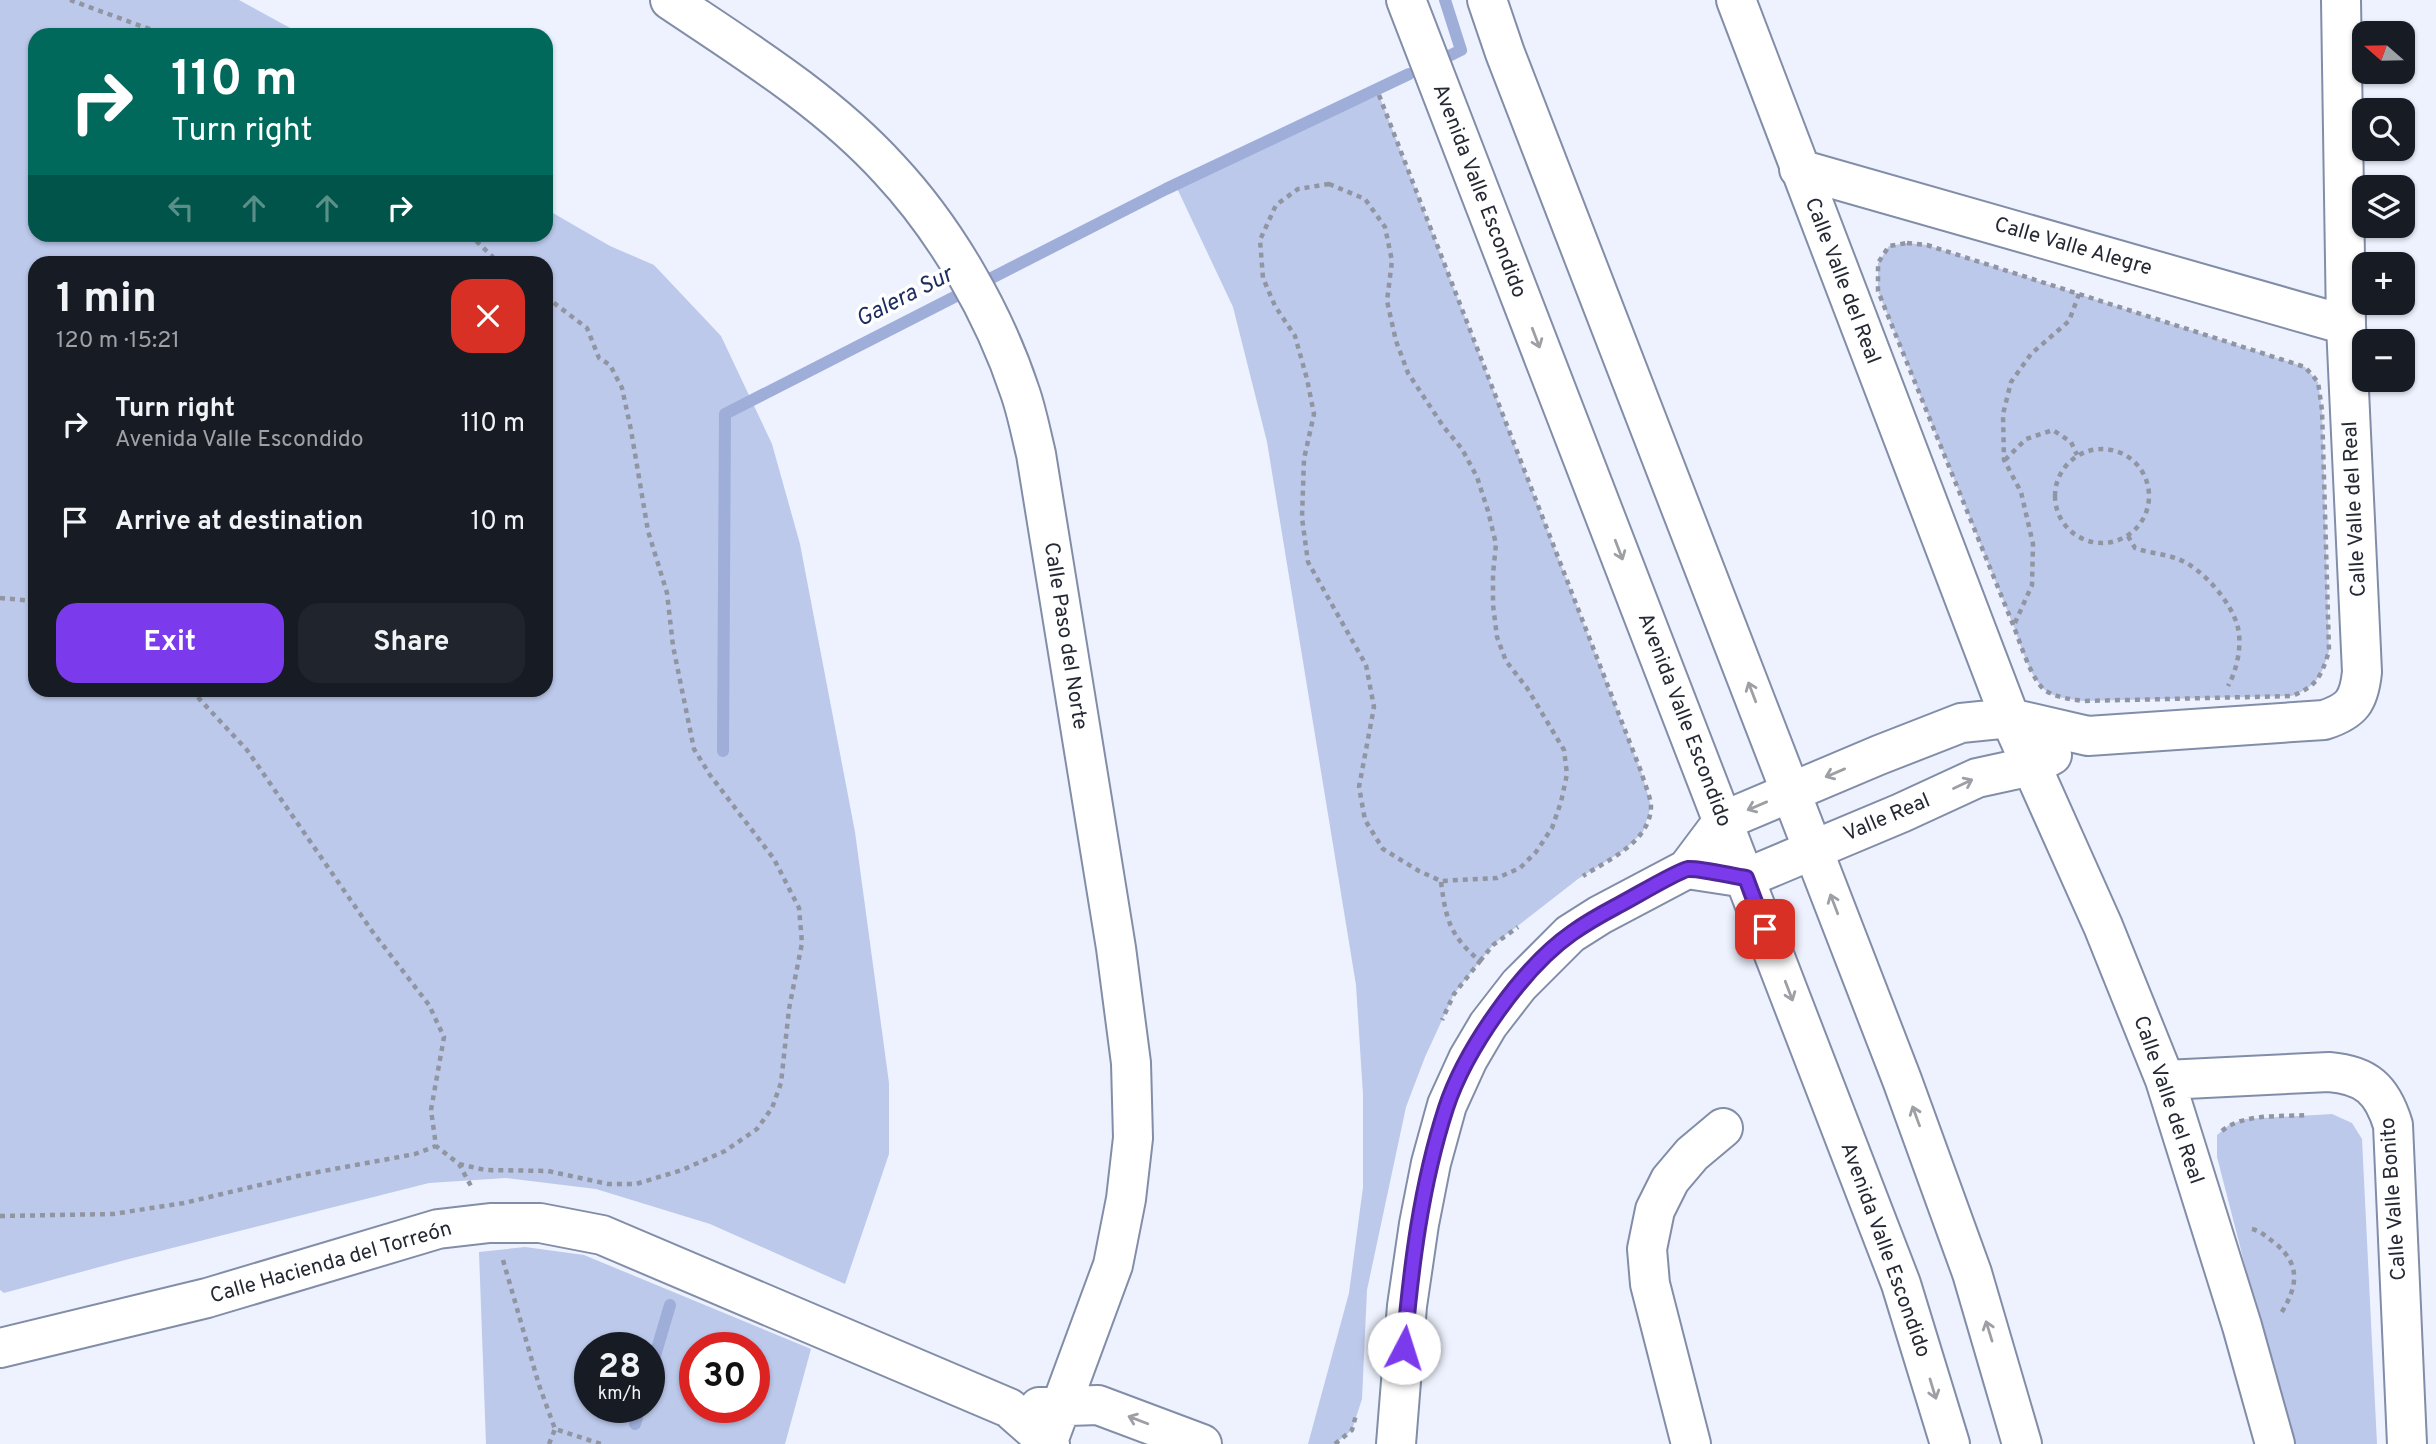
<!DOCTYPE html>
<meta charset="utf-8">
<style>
body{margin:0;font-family:Overpass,sans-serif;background:#20242c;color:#f1f3f6;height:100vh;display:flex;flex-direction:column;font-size:26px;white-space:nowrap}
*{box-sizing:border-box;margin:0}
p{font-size:23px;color:#9ea1a6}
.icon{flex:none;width:38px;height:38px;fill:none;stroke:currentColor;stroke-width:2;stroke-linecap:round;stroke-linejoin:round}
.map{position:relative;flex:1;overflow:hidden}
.sheet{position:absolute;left:28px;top:256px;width:525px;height:441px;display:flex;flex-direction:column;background:#171b24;border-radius:21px;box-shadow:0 2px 5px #0004}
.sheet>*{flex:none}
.top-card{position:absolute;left:28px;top:28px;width:525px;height:214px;border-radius:21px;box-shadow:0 2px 5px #0004;background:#00695c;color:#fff;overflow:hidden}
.needle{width:46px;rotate:290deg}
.fabs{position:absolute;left:2352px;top:21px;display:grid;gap:14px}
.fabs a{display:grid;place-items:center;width:63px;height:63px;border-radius:14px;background:#171b24;box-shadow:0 2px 5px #0004;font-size:35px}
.speed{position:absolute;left:574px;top:1332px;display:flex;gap:14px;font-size:35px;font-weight:700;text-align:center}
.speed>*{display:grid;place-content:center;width:91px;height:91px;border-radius:50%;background:#171b24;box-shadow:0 2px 5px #0004;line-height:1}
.speed small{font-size:18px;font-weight:400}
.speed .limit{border:10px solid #d22;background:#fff;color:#111}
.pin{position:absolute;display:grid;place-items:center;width:60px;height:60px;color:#fff;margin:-30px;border-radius:14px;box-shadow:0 4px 10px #0006}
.me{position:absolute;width:77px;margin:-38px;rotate:5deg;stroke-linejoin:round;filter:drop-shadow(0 0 5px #0008)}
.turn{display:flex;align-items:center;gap:24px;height:147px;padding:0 28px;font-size:32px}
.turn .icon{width:91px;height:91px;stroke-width:2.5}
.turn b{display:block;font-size:49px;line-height:60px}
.lanes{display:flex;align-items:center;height:66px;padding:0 28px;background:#0003;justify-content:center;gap:35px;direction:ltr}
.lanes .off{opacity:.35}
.round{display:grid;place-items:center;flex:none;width:74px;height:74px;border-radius:21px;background:#20242c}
.headline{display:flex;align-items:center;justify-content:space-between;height:119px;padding:0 28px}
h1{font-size:42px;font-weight:700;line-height:52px}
.primary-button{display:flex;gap:14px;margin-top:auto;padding:14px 28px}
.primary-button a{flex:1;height:80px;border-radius:21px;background:#7c3aed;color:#fff;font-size:28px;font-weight:700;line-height:80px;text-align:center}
.primary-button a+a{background:#20242c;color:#f1f3f6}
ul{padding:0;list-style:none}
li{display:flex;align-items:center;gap:21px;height:98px;padding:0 28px}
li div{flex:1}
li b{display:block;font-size:26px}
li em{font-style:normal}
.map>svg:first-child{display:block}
.green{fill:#bcc9eb;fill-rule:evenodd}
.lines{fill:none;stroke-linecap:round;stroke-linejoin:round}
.stream{stroke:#9eaed9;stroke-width:12}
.street-casing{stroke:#828da8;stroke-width:42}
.secondary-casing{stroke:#828da8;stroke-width:42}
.path{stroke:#9095a1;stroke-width:4.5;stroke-dasharray:5 5;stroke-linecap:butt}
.street{stroke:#fff;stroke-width:38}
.secondary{stroke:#fff;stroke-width:38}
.oneway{stroke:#9d9fa4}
.route-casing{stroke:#51269a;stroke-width:18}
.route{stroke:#7c3aed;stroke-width:12}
.labels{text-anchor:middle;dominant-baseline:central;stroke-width:7;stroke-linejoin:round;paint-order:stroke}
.street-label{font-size:21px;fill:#252934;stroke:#fff}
.water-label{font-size:23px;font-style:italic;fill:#1d2c60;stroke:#fff}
</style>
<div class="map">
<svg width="2436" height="1444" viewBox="0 0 2436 1444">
<rect width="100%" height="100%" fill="#edf2fe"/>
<path class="green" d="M0,0H239L303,35H35V234H546V209L610,246L654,265L721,336L772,444L800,544L855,832L889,1083V1154L845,1284L710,1224L596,1189L506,1178L429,1183L125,1260L4,1293L0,1290ZM35,262H546V690H35Z
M1379,95L1642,774L1651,806L1643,832L1623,851L1578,879L1493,945L1454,994L1425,1057L1406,1107L1367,1290L1362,1399L1352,1430L1335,1444H1308L1349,1293L1363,1187V1095L1356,985L1267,442L1233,307L1175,184Z
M1907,243L1927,245L2305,367L2318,382L2322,410L2329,651C2321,677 2317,686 2292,696L2083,701C2070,699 2051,698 2042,687C2028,672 2021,646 2014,627L1878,291V263L1889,246Z
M2332,1114L2352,1123L2362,1139L2377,1444H2291L2217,1157V1135L2229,1125L2245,1119Z
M525,1247L584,1255L811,1349L785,1444H486L479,1252ZM590,1348H649V1407H590ZM695,1348H754V1407H695Z"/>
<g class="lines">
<path class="stream" d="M1445,0L1461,50L1451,55
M723,751L725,414L1166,189L1409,74
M649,1376L670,1305
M635,1424L640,1407"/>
<g class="street-casing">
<path id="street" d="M670,0C746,51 827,101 889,169C946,230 994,313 1020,392C1027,412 1031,434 1036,454L1116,948L1131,1063L1133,1138L1126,1199L1113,1265L1047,1444
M1736,0L2010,718L2103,926L2165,1080L2242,1326L2275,1444
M1799,169L2346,325
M1687,869L1746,878L1901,813L1977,778L2032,766L2052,755
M2165,1080L2329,1072C2366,1075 2382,1089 2393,1125L2407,1444
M0,1348L207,1298L438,1229L490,1223H540L602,1235L1009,1408L1050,1444
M1039,1407L1098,1405L1202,1444
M1396,1444L1407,1306L1419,1224L1431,1163L1447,1105L1468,1059L1488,1025L1519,985L1570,934L1600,915L1687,869L1723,821L1879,755L1961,723L2010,718L2088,736L2324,720C2352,711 2359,701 2362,672L2346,325L2341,0
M1691,1444L1650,1284L1647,1249L1655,1210L1670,1180L1692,1154L1723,1128"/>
</g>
<g class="secondary-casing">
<path id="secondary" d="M1406,0L1901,1284L1950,1444
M1487,0L1505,53L1902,1080L1972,1273L2022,1444"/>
</g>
<path class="path" d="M70,0L152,30L174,35
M1379,95L1642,774C1644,783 1651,797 1651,807C1650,842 1608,860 1583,876
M1329,184L1365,199L1385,227L1392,261L1387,301L1396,341L1408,373L1443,426L1462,449L1477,477L1488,511L1496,544L1493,574V605L1497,637L1506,661L1527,688L1564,750L1567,774L1561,802L1552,828L1536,852L1520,868L1497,878L1441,881L1419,871L1383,849L1365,820L1359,787L1374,707L1366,665L1308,562L1302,518L1304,459L1314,414L1307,379L1295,336L1275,306L1263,278L1260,240L1276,205L1298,189Z
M469,234L498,262
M1907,243L1927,245L2305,367L2318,382L2322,410L2329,651C2321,677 2317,686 2292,696L2083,701C2070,699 2058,698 2046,691C2032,682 2020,642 2014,627L1878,291V263L1889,246Z
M2055 496a47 47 0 1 1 94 0a47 47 0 1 1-94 0Z
M2005,460L2026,439L2053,430L2071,442L2077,455
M2128,536L2135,548C2149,553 2165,554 2178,559C2202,568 2232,602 2238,628C2242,646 2237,670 2228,686
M0,598L35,601
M2015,623L2032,585L2033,544L2021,492L2004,460L2003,414L2011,382L2031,354L2069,321L2079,294
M191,690L247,750L372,931L429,1005L444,1037L431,1110L436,1146L459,1164L472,1188
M1441,882C1446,920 1450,936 1480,961L1454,994L1442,1020
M1480,961L1493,945L1518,927
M2222,1131C2243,1113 2280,1117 2308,1115
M459,1164L485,1170L548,1171L608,1184H636L682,1170L725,1151L757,1129L772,1108L781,1083L789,1009L802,943L799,908L774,859L710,775L694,749L673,646L667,593L648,531L631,430L622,388L610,365L599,358L587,328L546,297
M0,1216L113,1214L184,1203L302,1175L415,1154L436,1146
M2252,1229C2261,1231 2268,1238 2276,1244C2302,1266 2297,1288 2280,1315
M503,1260L539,1385L555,1429L601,1444
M549,1444L555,1429
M1335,1444L1352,1430L1356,1415"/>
<use href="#street" class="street"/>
<use href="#secondary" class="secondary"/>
</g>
<defs><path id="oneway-shaft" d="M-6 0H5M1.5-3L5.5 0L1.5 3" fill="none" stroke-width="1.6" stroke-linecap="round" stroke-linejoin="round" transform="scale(1.75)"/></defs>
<g class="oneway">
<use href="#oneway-shaft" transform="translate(1536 338) rotate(69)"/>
<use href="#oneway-shaft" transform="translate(1619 550) rotate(69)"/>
<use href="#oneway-shaft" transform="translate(1752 692) rotate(-111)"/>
<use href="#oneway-shaft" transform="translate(1835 773) rotate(157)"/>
<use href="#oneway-shaft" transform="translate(1963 784) rotate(-25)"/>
<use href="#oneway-shaft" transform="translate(1757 806) rotate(157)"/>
<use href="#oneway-shaft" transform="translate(1834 904) rotate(-111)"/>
<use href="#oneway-shaft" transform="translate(1789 991) rotate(69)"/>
<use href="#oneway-shaft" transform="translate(1916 1116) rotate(-110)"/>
<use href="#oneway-shaft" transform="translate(1989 1331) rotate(-107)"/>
<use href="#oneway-shaft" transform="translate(1933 1389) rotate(73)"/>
<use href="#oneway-shaft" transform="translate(1138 1420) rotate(-159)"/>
</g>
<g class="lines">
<g class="route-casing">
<path id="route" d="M1404,1348C1411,1267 1421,1185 1446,1108C1465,1050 1522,968 1572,933C1586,923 1602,914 1617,906C1631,899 1677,871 1688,869C1700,868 1732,876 1746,878L1765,929"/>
</g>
<use href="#route" class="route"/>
</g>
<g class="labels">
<g class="street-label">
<text transform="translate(1479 191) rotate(69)">Avenida Valle Escondido</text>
<text transform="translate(2073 247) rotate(16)">Calle Valle Alegre</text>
<text transform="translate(1842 281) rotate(69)">Calle Valle del Real</text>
<text transform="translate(2355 509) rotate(-93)">Calle Valle del Real</text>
<text transform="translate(1065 636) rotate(81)">Calle Paso del Norte</text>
<text transform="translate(1684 720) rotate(69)">Avenida Valle Escondido</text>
<text transform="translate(1887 818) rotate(-23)">Valle Real</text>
<text transform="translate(2168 1100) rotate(71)">Calle Valle del Real</text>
<text transform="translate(2394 1199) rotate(-94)">Calle Valle Bonito</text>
<text transform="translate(1885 1250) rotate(70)">Avenida Valle Escondido</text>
<text transform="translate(331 1263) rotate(-16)">Calle Hacienda del Torreón</text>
</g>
<g class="water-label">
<text transform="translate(905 298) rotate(-27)">Galera Sur</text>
</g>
</g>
</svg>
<div class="fabs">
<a><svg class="needle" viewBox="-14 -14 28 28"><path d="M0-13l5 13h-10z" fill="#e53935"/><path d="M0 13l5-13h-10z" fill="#9ea1a6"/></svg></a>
<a><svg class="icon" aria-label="search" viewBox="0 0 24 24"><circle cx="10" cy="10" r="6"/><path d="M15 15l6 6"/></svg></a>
<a><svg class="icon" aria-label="layers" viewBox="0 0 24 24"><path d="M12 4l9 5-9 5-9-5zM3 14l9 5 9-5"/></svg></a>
<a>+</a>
<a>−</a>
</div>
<div class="speed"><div>28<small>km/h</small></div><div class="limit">30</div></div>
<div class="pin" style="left:1765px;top:929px;background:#d93025"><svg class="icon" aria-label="arrive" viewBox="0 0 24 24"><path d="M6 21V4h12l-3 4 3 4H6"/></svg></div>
<svg class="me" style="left:1404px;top:1348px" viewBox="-20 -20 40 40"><circle r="19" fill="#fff"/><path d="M0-13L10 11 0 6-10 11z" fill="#7c3aed"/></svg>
<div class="top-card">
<div class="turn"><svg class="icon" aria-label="right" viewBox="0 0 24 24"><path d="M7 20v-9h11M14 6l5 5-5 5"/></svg><div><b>110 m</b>Turn right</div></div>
<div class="lanes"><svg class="icon off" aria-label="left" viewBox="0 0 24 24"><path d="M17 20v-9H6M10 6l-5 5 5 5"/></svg><svg class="icon off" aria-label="ahead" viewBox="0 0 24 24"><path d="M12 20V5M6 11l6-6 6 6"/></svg><svg class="icon off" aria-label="ahead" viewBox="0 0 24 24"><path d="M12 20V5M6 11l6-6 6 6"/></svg><svg class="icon" aria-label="right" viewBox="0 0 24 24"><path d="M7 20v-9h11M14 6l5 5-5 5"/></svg></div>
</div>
<section class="sheet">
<div class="headline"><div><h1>1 min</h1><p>120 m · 15:21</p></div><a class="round" style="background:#d93025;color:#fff"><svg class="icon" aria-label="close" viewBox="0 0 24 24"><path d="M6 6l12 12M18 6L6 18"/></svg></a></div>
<ul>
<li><svg class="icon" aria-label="right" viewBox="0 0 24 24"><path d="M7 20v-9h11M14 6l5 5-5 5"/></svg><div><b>Turn right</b><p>Avenida Valle Escondido</p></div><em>110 m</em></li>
<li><svg class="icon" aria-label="arrive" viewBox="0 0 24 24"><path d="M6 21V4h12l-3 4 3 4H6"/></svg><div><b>Arrive at destination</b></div><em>10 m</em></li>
</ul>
<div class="primary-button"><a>Exit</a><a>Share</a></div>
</section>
</div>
